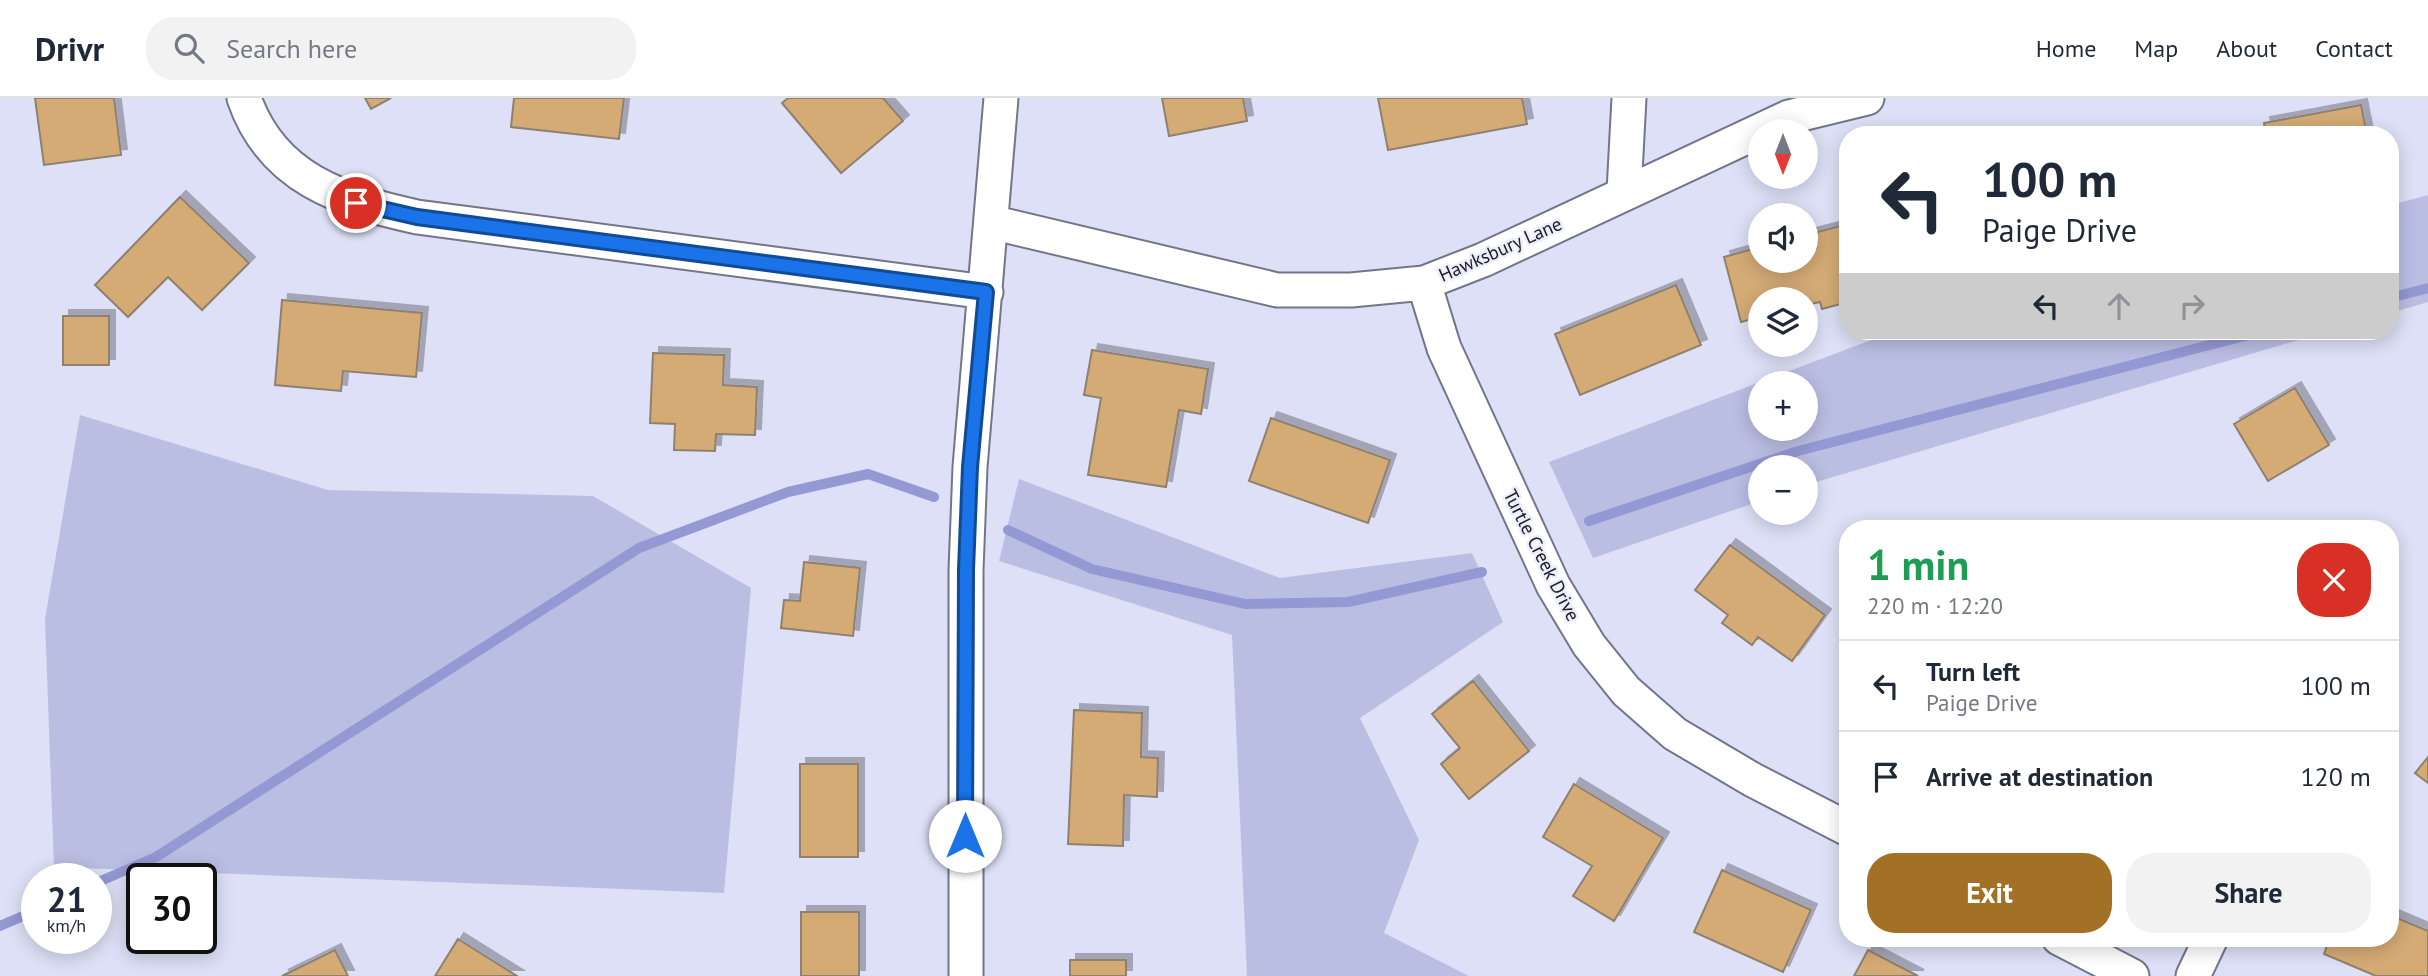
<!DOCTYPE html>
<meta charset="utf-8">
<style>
body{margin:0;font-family:"PT Sans",sans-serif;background:#f2f2f3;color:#1f2937;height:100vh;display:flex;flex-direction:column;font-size:26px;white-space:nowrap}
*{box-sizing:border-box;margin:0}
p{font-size:23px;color:#747a83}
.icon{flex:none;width:38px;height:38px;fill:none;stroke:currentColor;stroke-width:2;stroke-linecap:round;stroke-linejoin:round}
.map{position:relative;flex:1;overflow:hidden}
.side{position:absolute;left:1839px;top:422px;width:560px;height:427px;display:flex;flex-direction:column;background:#fff;border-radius:28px;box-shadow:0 4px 18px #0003}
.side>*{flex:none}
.hud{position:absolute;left:1839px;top:28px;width:560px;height:214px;border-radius:28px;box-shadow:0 4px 18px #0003;background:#fff;color:#1f2937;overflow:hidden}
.needle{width:46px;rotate:180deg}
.buttons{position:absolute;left:1748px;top:21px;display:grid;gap:14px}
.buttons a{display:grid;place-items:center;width:70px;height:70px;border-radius:50%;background:#fff;box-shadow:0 4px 18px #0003;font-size:35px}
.speed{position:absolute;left:21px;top:765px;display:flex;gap:14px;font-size:35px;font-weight:700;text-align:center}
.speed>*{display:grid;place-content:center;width:91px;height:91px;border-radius:50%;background:#fff;box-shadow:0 4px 18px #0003;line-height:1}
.speed small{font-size:18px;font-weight:400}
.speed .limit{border:4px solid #111;border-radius:10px;background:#fff;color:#111}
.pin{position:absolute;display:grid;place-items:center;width:60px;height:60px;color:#fff;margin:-30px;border:4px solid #fff;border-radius:50%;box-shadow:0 2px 7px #0007}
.me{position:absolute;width:77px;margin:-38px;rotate:0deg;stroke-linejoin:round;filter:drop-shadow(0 0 5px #0008)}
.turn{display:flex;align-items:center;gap:24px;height:147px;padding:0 28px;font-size:32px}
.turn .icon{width:91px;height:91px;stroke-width:2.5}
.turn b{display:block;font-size:49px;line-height:60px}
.lanes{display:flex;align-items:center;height:66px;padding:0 28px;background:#0003;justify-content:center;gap:35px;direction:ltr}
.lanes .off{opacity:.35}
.round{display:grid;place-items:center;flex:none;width:74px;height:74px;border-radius:28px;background:#f2f2f3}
.summary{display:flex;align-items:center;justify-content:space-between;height:119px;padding:0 28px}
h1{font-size:42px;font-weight:700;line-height:52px;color:#1e9e55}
.button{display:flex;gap:14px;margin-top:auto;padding:14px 28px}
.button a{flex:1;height:80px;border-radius:28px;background:#a27126;color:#fff;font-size:28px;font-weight:700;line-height:80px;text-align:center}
.button a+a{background:#f2f2f3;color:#1f2937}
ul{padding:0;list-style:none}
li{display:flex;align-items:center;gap:21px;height:91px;padding:0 28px;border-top:2px solid #e0e1e3}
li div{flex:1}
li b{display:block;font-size:26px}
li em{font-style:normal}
header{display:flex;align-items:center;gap:42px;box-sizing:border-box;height:98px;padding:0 35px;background:#fff;border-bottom:2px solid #e0e1e3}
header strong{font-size:33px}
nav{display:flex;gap:38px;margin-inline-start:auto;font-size:24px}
.search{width:490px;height:63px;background:#f2f2f3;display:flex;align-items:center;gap:18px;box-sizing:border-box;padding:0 24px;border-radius:28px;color:#747a83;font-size:26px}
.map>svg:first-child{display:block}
.green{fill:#bbbee3;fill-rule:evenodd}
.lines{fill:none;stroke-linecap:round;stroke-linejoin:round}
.stream{stroke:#9498d3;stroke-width:10}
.building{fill:#d4ab74;stroke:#8e816f;stroke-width:2;filter:url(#shadow)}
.street-casing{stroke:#737589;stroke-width:37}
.street{stroke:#fff;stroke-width:33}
.route-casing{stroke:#114b97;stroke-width:18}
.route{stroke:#1a73e8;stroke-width:12}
.labels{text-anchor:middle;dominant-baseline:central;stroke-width:5;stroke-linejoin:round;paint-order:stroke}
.street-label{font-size:19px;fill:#1c1d25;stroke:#edeefc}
</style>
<header>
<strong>Drivr</strong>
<div class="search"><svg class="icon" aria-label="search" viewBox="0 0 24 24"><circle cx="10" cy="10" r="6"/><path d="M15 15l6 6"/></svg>Search here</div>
<nav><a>Home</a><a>Map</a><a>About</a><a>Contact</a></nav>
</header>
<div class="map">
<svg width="2428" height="878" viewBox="0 0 2428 878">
<defs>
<filter id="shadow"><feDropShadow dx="6" dy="-6" stdDeviation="0" flood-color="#0004"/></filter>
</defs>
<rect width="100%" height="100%" fill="#dee0f7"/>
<path class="green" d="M2428,97V204L2391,215V107Z
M1895,233H2329L1806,387V369H1760V403L1593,460L1549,364ZM1760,285H1806V331H1760Z
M80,317L328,392L593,398L751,490L724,795L54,769L45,521Z
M1019,381L1280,480L1472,455L1503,524L1360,620L1419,742L1384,835L1469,878H1247L1232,537L999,463Z"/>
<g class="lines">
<path class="stream" d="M2390,200L2428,190
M1589,423L1798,353L2264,233
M1008,432L1092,471L1245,506L1348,504L1482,474
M96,785L156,759L639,450L788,394L868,376L934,399
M0,828L37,812"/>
</g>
<path class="building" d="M35,0H114L121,57L44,67Z
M365,0H391L371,11Z
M514,0H624L619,41L511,29Z
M788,0H883L903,23L841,75L782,5Z
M1162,0H1243L1247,23L1169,38Z
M1378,0H1522L1527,26L1388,52Z
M2361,7L2367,37H2266L2264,25Z
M180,99L249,165L202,212L168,179L128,219L95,187Z
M1848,126V204L1822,211L1820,204L1806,207V201H1760V219L1741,224L1724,159L1760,149V163H1806V137Z
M1676,187L1701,247L1580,297L1555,236Z
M282,202L422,215L416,279L343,273L341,293L275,287Z
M63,218H109V267H63Z
M1092,252L1208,271L1201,316L1179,312L1166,389L1088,377L1101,300L1084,297Z
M653,255L724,257L723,287L757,289L755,337L716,336L715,353L674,352L675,326L650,325Z
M2295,290L2329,347L2268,383L2234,326Z
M1271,320L1390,362L1368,425L1249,383Z
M1730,447L1825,517L1792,563L1758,539L1752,547L1722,525L1728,517L1695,492Z
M804,464L860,470L853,538L781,530L784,502L800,503Z
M1473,583L1529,653L1469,701L1441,666L1460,650L1432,616Z
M1074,612L1142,615L1141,659L1158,660L1157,699L1124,697L1123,748L1068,746Z
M2428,659V685L2415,675Z
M800,666H858V759H800Z
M1574,686L1663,740L1614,823L1573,798L1592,768L1543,739Z
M1722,772L1811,812L1783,874L1694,834Z
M801,814H859V878H801Z
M2390,817L2428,833V878H2376L2324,856L2330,840H2390Z
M458,841L517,878H435Z
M335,852L348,878H282Z
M1868,852L1918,878H1854Z
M1070,862H1126V878H1070Z"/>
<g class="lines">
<g class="street-casing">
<path id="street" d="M244,0C272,81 341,102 417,119L986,194
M1624,94L1629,0
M991,124L1277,192H1351L1424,185L1483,162L1789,19L1867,0
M1424,185L1444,250L1553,487L1589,547L1626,593L1675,636L1753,682L1848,731
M2059,840L2132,878
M966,878V472L970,369L1001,0
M2193,878L2211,840"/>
</g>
<use href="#street" class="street"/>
</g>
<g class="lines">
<g class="route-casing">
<path id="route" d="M356,105L417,119L986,194L970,369L966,472L965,738"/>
</g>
<use href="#route" class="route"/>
</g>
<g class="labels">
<g class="street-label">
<text transform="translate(1500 151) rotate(-24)">Hawksbury Lane</text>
<text transform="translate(1542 457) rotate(63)">Turtle Creek Drive</text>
</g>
</g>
</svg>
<div class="buttons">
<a><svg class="needle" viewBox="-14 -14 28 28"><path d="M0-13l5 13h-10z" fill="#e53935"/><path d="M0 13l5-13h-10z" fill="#747a83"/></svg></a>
<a><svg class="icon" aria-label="sound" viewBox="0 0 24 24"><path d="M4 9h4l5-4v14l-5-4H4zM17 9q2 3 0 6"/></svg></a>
<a><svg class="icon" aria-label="layers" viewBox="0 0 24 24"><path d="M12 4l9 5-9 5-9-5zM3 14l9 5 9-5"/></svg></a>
<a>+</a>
<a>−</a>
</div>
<div class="speed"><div>21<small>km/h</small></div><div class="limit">30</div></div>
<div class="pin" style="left:356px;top:105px;background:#d93025"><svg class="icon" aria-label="arrive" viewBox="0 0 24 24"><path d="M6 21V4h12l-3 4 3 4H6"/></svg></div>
<svg class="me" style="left:965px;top:738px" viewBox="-20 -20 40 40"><circle r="19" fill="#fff"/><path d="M0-13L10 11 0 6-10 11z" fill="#1a73e8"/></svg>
<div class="hud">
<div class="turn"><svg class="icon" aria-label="left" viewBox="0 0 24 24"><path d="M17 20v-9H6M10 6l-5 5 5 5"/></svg><div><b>100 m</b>Paige Drive</div></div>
<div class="lanes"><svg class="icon" aria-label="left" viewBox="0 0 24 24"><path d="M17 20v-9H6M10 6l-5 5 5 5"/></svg><svg class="icon off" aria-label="ahead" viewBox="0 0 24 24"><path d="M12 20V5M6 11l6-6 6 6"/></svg><svg class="icon off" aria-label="right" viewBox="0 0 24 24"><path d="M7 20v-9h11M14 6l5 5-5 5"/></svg></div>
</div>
<section class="side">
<div class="summary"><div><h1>1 min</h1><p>220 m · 12:20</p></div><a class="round" style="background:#d93025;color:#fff"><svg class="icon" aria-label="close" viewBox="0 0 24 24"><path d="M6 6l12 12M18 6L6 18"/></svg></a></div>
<ul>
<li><svg class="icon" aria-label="left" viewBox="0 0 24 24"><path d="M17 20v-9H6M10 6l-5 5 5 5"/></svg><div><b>Turn left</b><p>Paige Drive</p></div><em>100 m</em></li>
<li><svg class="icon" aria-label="arrive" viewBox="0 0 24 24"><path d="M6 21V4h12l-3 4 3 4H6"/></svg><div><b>Arrive at destination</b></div><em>120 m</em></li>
</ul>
<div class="button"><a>Exit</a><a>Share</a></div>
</section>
</div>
